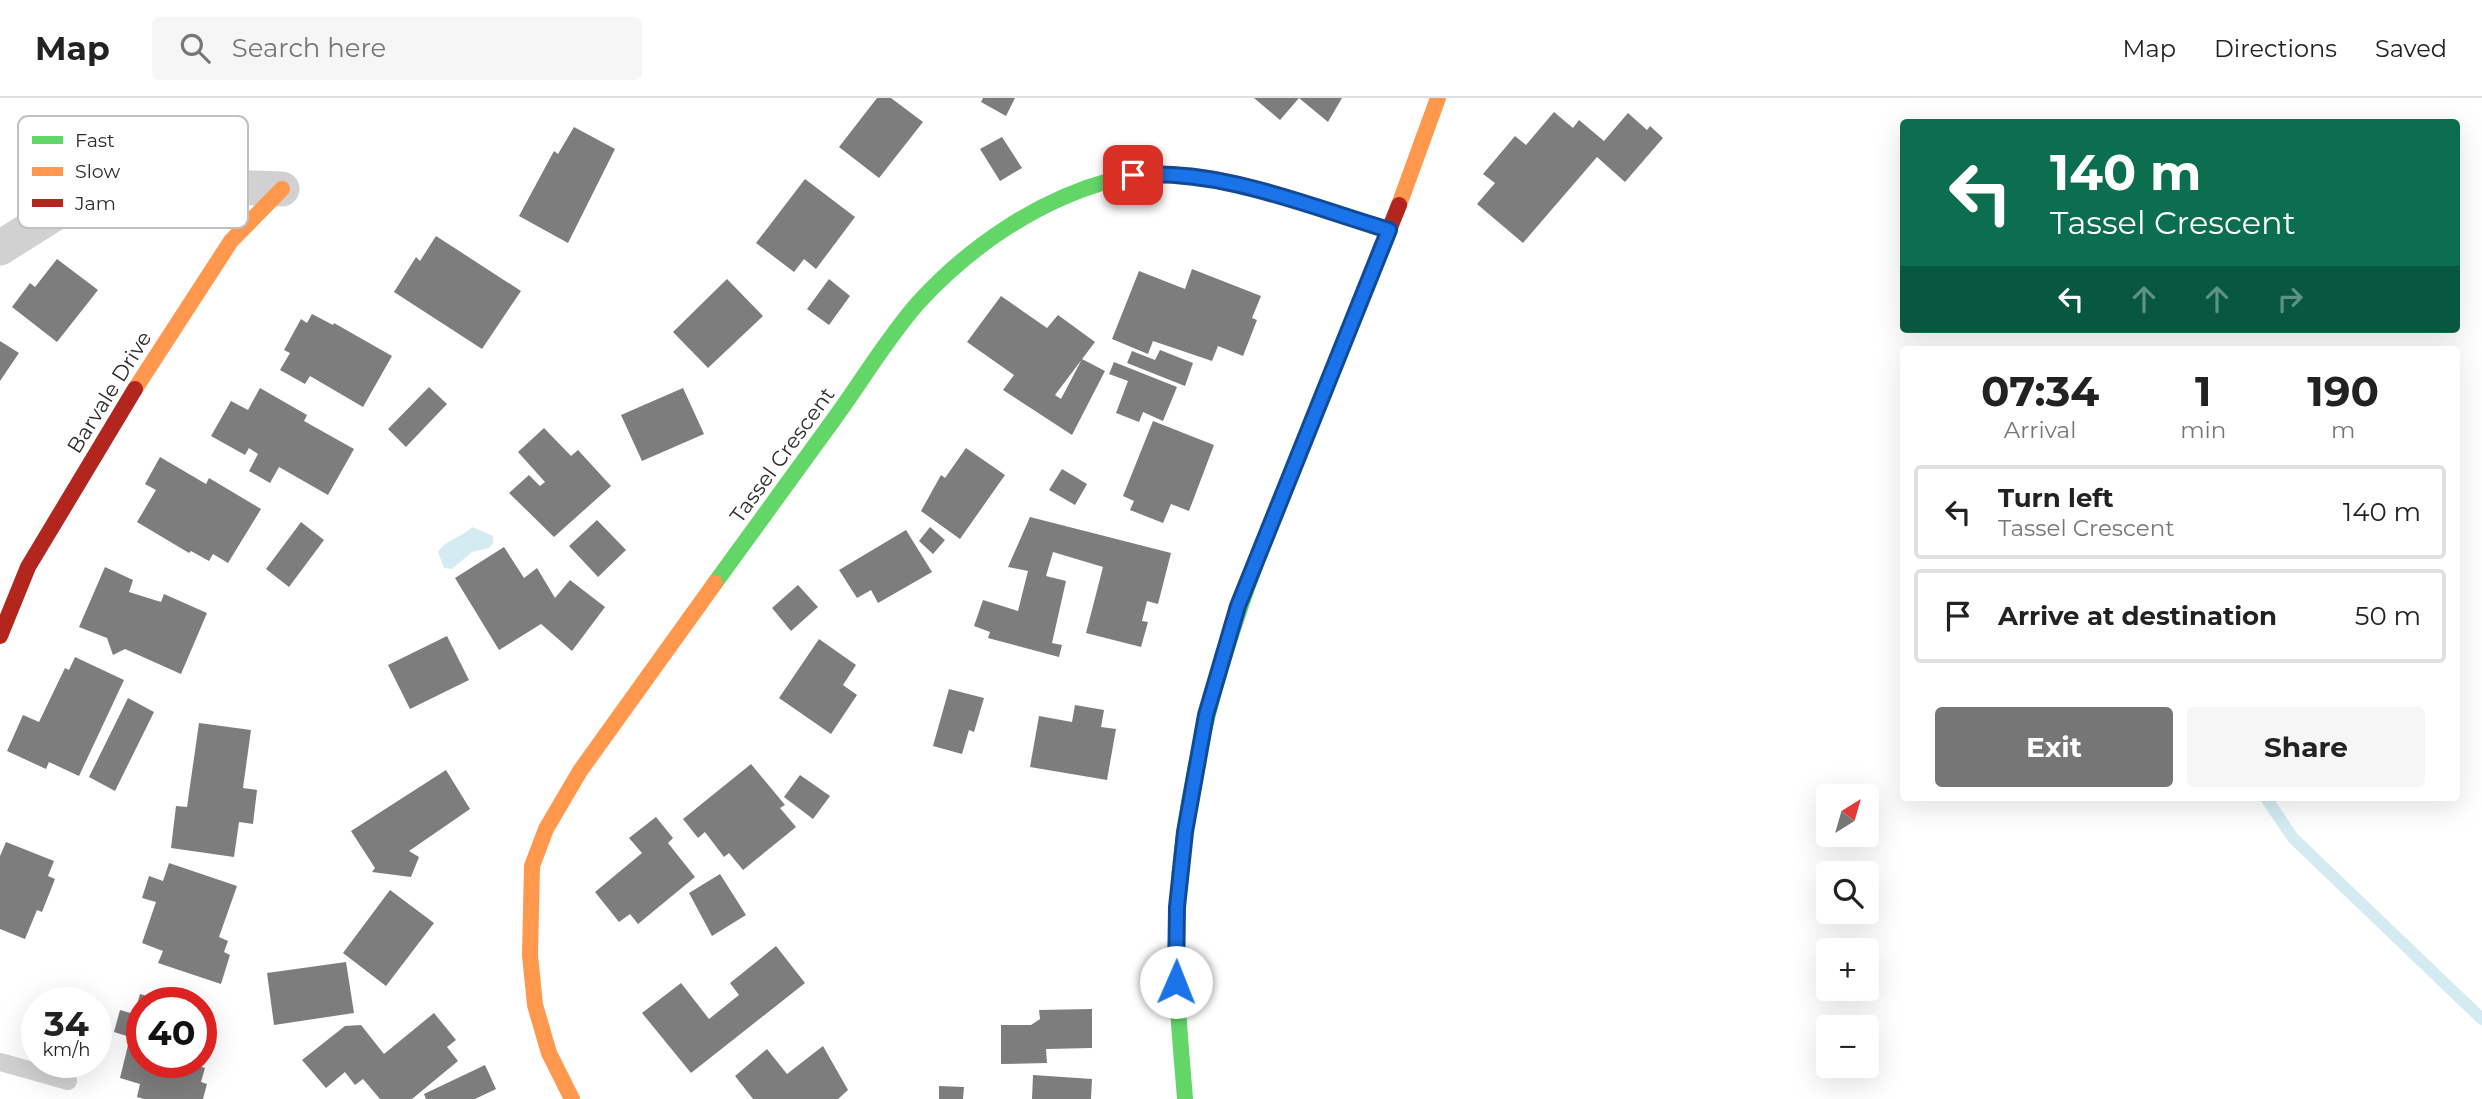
<!DOCTYPE html>
<meta charset="utf-8">
<style>
body{margin:0;font-family:Montserrat,sans-serif;background:#f6f6f6;color:#222;height:100vh;display:flex;flex-direction:column;font-size:26px;white-space:nowrap}
*{box-sizing:border-box;margin:0}
p{font-size:23px;color:#767676}
.icon{flex:none;width:38px;height:38px;fill:none;stroke:currentColor;stroke-width:2;stroke-linecap:round;stroke-linejoin:round}
.map{position:relative;flex:1;overflow:hidden}
.details{position:absolute;left:1900px;top:248px;width:560px;height:455px;display:flex;flex-direction:column;background:#fff;border-radius:7px;box-shadow:0 7px 28px #0002}
.details>*{flex:none}
.banner{position:absolute;left:1900px;top:21px;width:560px;height:214px;border-radius:7px;box-shadow:0 7px 28px #0002;background:#0b6e4f;color:#fff;overflow:hidden}
.needle{width:46px;rotate:37deg}
.tools{position:absolute;left:1816px;top:686px;display:grid;gap:14px}
.tools a{display:grid;place-items:center;width:63px;height:63px;border-radius:7px;background:#fff;box-shadow:0 7px 28px #0002;font-size:35px}
.speed{position:absolute;left:21px;top:889px;display:flex;gap:14px;font-size:35px;font-weight:700;text-align:center}
.speed>*{display:grid;place-content:center;width:91px;height:91px;border-radius:50%;background:#fff;box-shadow:0 7px 28px #0002;line-height:1}
.speed small{font-size:18px;font-weight:400}
.speed .limit{border:10px solid #d22;background:#fff;color:#111}
.pin{position:absolute;display:grid;place-items:center;width:60px;height:60px;color:#fff;margin:-30px;border-radius:14px;box-shadow:0 4px 10px #0006}
.me{position:absolute;width:77px;margin:-38px;rotate:1deg;stroke-linejoin:round;filter:drop-shadow(0 0 5px #0008)}
.turn{display:flex;align-items:center;gap:24px;height:147px;padding:0 35px;font-size:32px}
.turn .icon{width:91px;height:91px;stroke-width:2.5}
.turn b{display:block;font-size:49px;line-height:60px}
.lanes{display:flex;align-items:center;height:66px;padding:0 35px;background:#0003;justify-content:center;gap:35px;direction:ltr}
.lanes .off{opacity:.35}
.eta{display:flex;justify-content:space-evenly;align-items:center;height:119px;text-align:center}
.eta b{font-size:42px;font-weight:700;line-height:49px}
.cta{display:flex;gap:14px;margin-top:auto;padding:14px 35px}
.cta a{flex:1;height:80px;border-radius:7px;background:#767676;color:#fff;font-size:28px;font-weight:700;line-height:80px;text-align:center}
.cta a+a{background:#f6f6f6;color:#222}
ul{padding:0;list-style:none}
li{display:flex;align-items:center;gap:21px;height:94px;margin:0 14px 10px;padding:0 21px;border:4px solid #e0e0e0;border-radius:7px}
li div{flex:1}
li b{display:block;font-size:26px}
li em{font-style:normal}
header{display:flex;align-items:center;gap:42px;box-sizing:border-box;height:98px;padding:0 35px;background:#fff;border-bottom:2px solid #e0e0e0}
header strong{font-size:33px}
nav{display:flex;gap:38px;margin-inline-start:auto;font-size:24px}
.search{width:490px;height:63px;background:#f6f6f6;display:flex;align-items:center;gap:18px;box-sizing:border-box;padding:0 24px;border-radius:7px;color:#767676;font-size:26px}
.map>svg:first-child{display:block}
.water{fill:#d4ebf2}
.lines{fill:none;stroke-linecap:round;stroke-linejoin:round}
.stream{stroke:#d4ebf2;stroke-width:12}
.building{fill:#7d7d7d}
.lane{stroke:#d1d1d1;stroke-width:18}
.street{stroke:#d1d1d1;stroke-width:35}
.fast{stroke:#63d668;stroke-width:16}
.slow{stroke:#ff974d;stroke-width:16}
.jam{stroke:#b3261e;stroke-width:16}
.route-casing{stroke:#114b97;stroke-width:18}
.route{stroke:#1a73e8;stroke-width:12}
.labels{text-anchor:middle;dominant-baseline:central;stroke-width:7;stroke-linejoin:round;paint-order:stroke}
.street-label{font-size:21px;fill:#2c2c2c;stroke:#fff}
.key{fill:#fff;stroke:#c0c0c0;stroke-width:2}
.key-label{font-size:19px;fill:#2c2c2c}
</style>
<header>
<strong>Map</strong>
<div class="search"><svg class="icon" aria-label="search" viewBox="0 0 24 24"><circle cx="10" cy="10" r="6"/><path d="M15 15l6 6"/></svg>Search here</div>
<nav><a>Map</a><a>Directions</a><a>Saved</a></nav>
</header>
<div class="map">
<svg width="2482" height="1001" viewBox="0 0 2482 1001">
<rect width="100%" height="100%" fill="#fff"/>
<path class="water" d="M472,429L493,438V445L489,450L472,454L452,471L444,470L438,454C445,442 462,439 472,429Z"/>
<g class="lines">
<path class="stream" d="M2266,700L2293,740L2482,921"/>
</g>
<path class="building" d="M877,0H891L923,24L879,80L839,49Z
M983,0H1015L1006,18L981,4Z
M1254,0H1299L1280,22Z
M1299,0H1342L1328,24Z
M1554,14L1573,30L1579,22L1604,43L1628,15L1647,32L1650,28L1663,40L1625,84L1597,59L1523,145L1477,106L1495,85L1483,76L1515,38L1526,47Z
M574,29L615,51L568,145L519,118L554,53L558,56Z
M1002,39L1022,70L1000,83L980,51Z
M805,81L855,119L816,171L804,161L794,174L756,145Z
M436,138L521,193L482,251L394,194L416,159L420,163Z
M57,161L98,192L57,244L12,209L30,185L35,189Z
M1192,171L1261,198L1252,220L1257,222L1243,258L1218,248L1212,263L1153,243L1148,256L1112,241L1139,173L1185,191Z
M727,181L763,218L708,270L673,234Z
M829,181L850,198L829,227L807,211Z
M1001,198L1047,230L1058,217L1095,244L1055,297L1061,301L1082,261L1105,273L1072,337L1003,292L1014,277L967,244Z
M312,216L333,227L334,225L392,258L363,309L310,278L305,286L280,272L290,255L284,252L301,221L307,225Z
M0,243L19,255L0,283Z
M1160,252L1193,265L1185,288L1127,265L1132,253L1155,262Z
M1114,264L1177,289L1163,323L1143,314L1139,324L1116,315L1128,283L1109,276Z
M429,289L447,306L406,349L388,331Z
M260,290L307,317L304,323L354,351L328,397L279,369L270,385L249,373L258,356L249,350L245,357L211,338L231,303L248,312Z
M683,290L704,336L642,363L621,317Z
M1153,323L1214,347L1189,413L1171,406L1163,425L1130,412L1134,403L1123,398Z
M544,330L571,358L578,352L611,388L554,439L509,395L529,377L540,388L545,384L518,354Z
M966,350L1005,377L960,441L921,413L941,377L945,380Z
M160,359L206,386L209,380L261,411L228,465L213,456L209,463L191,453L189,455L137,424L156,392L145,386Z
M1062,371L1087,386L1075,407L1049,392Z
M1030,419L1171,455L1158,506L1147,503L1142,523L1148,524L1141,549L1086,535L1103,469L1053,454L1046,478L1066,483L1052,545L1062,547L1059,559L988,540L990,534L974,528L983,502L1018,513L1028,473L1008,469Z
M597,422L626,452L598,479L569,448Z
M301,424L324,442L289,489L266,471Z
M930,429L945,442L933,456L919,443Z
M906,432L932,474L878,505L871,492L857,500L839,472Z
M504,449L524,480L537,470L555,500L570,482L605,509L572,553L541,526L499,552L455,480Z
M105,469L133,482L129,494L161,504L164,496L207,515L181,576L125,551L113,557L107,540L79,529Z
M798,487L818,509L791,533L772,510Z
M447,538L469,582L410,611L388,567Z
M819,541L856,567L843,587L857,597L831,636L779,600Z
M75,559L124,582L79,678L49,664L46,671L7,653L23,617L39,624L65,570L69,572Z
M949,591L984,600L974,634L969,632L962,656L933,648Z
M128,600L154,614L115,693L89,679Z
M1075,607L1104,612L1101,629L1116,631L1107,682L1030,669L1039,618L1072,624Z
M199,625L251,632L243,690L257,692L253,726L239,724L234,759L171,750L176,708L187,709Z
M751,666L785,707L780,710L796,729L743,772L729,755L724,759L705,734L698,740L683,721Z
M446,672L470,711L409,753L419,759L411,779L372,774L375,770L351,733Z
M800,677L830,698L813,721L784,699Z
M656,719L673,740L668,745L695,779L638,826L630,816L619,824L595,794L642,755L629,740Z
M6,744L54,763L48,778L55,781L42,814L37,812L25,841L0,831V758Z
M169,765L237,788L219,839L228,843L224,854L230,857L221,886L158,865L163,853L142,845L156,804L142,800L149,778L163,783Z
M720,776L746,817L712,838L689,795Z
M390,792L434,825L386,888L343,855Z
M776,848L805,885L691,975L642,915L681,885L709,921L739,897L730,885Z
M346,864L354,915L274,927L267,875Z
M140,896L168,904L142,905V964H197L196,967L205,970L201,984L207,986L203,1001H144L137,999L140,986L120,980L130,939L114,934L120,912L134,916Z
M1092,911V950L1046,951L1047,965L1001,966V927H1031L1040,921L1039,912Z
M201,913L210,915L202,943H201Z
M434,915L456,942L447,949L458,963L412,1001H380L363,981L355,987L345,974L326,990L302,962L345,928L361,927L384,956Z
M823,948L848,992L838,1001H753L735,978L767,951L787,976Z
M485,967L496,991L475,1001H426L424,996Z
M1033,977L1092,981L1091,1001H1032Z
M939,988L964,989L963,1001H939Z"/>
<g class="lines">
<path class="lane" d="M0,964L68,983"/>
<path class="street" d="M0,150L62,111L100,93L164,82L224,89L282,91"/>
<path class="fast" d="M715,485C756,429 796,373 837,317C863,281 888,239 918,205C970,148 1038,102 1112,82
M1185,1001C1180,937 1173,873 1177,809C1185,667 1226,539 1278,408"/>
<path class="slow" d="M1112,82C1198,59 1307,107 1389,133
M1399,107L1438,0
M135,291L231,143L282,91
M572,1001L549,955L535,907L530,857L532,768L546,731L580,673L715,485"/>
<path class="jam" d="M1278,408L1399,107
M0,538L28,469L135,291"/>
</g>
<g class="lines">
<g class="route-casing">
<path id="route" d="M1133,77C1222,71 1305,107 1389,132L1238,508L1206,617L1185,734L1177,809L1176,884"/>
</g>
<use href="#route" class="route"/>
</g>
<g class="labels">
<g class="street-label">
<text transform="translate(109 294) rotate(-58)">Barvale Drive</text>
<text transform="translate(782 357) rotate(-54)">Tassel Crescent</text>
</g>
</g>
<rect x="18" y="18" width="230" height="112" rx="10" class="key"/>
<rect x="32" y="38" width="31" height="8" fill="#63d668"/>
<rect x="32" y="69" width="31" height="9" fill="#ff974d"/>
<rect x="32" y="101" width="31" height="8" fill="#b3261e"/>
<g class="key-label">
<text x="75" y="49">Fast</text>
<text x="75" y="80">Slow</text>
<text x="75" y="112">Jam</text>
</g>
</svg>
<div class="tools">
<a><svg class="needle" viewBox="-14 -14 28 28"><path d="M0-13l5 13h-10z" fill="#e53935"/><path d="M0 13l5-13h-10z" fill="#767676"/></svg></a>
<a><svg class="icon" aria-label="search" viewBox="0 0 24 24"><circle cx="10" cy="10" r="6"/><path d="M15 15l6 6"/></svg></a>
<a>+</a>
<a>−</a>
</div>
<div class="speed"><div>34<small>km/h</small></div><div class="limit">40</div></div>
<div class="pin" style="left:1133px;top:77px;background:#d93025"><svg class="icon" aria-label="arrive" viewBox="0 0 24 24"><path d="M6 21V4h12l-3 4 3 4H6"/></svg></div>
<svg class="me" style="left:1176px;top:884px" viewBox="-20 -20 40 40"><circle r="19" fill="#fff"/><path d="M0-13L10 11 0 6-10 11z" fill="#1a73e8"/></svg>
<div class="banner">
<div class="turn"><svg class="icon" aria-label="left" viewBox="0 0 24 24"><path d="M17 20v-9H6M10 6l-5 5 5 5"/></svg><div><b>140 m</b>Tassel Crescent</div></div>
<div class="lanes"><svg class="icon" aria-label="left" viewBox="0 0 24 24"><path d="M17 20v-9H6M10 6l-5 5 5 5"/></svg><svg class="icon off" aria-label="ahead" viewBox="0 0 24 24"><path d="M12 20V5M6 11l6-6 6 6"/></svg><svg class="icon off" aria-label="ahead" viewBox="0 0 24 24"><path d="M12 20V5M6 11l6-6 6 6"/></svg><svg class="icon off" aria-label="right" viewBox="0 0 24 24"><path d="M7 20v-9h11M14 6l5 5-5 5"/></svg></div>
</div>
<section class="details">
<div class="eta">
<div><b>07:34</b><p>Arrival</p></div>
<div><b>1</b><p>min</p></div>
<div><b>190</b><p>m</p></div>
</div>
<ul>
<li><svg class="icon" aria-label="left" viewBox="0 0 24 24"><path d="M17 20v-9H6M10 6l-5 5 5 5"/></svg><div><b>Turn left</b><p>Tassel Crescent</p></div><em>140 m</em></li>
<li><svg class="icon" aria-label="arrive" viewBox="0 0 24 24"><path d="M6 21V4h12l-3 4 3 4H6"/></svg><div><b>Arrive at destination</b></div><em>50 m</em></li>
</ul>
<div class="cta"><a>Exit</a><a>Share</a></div>
</section>
</div>
